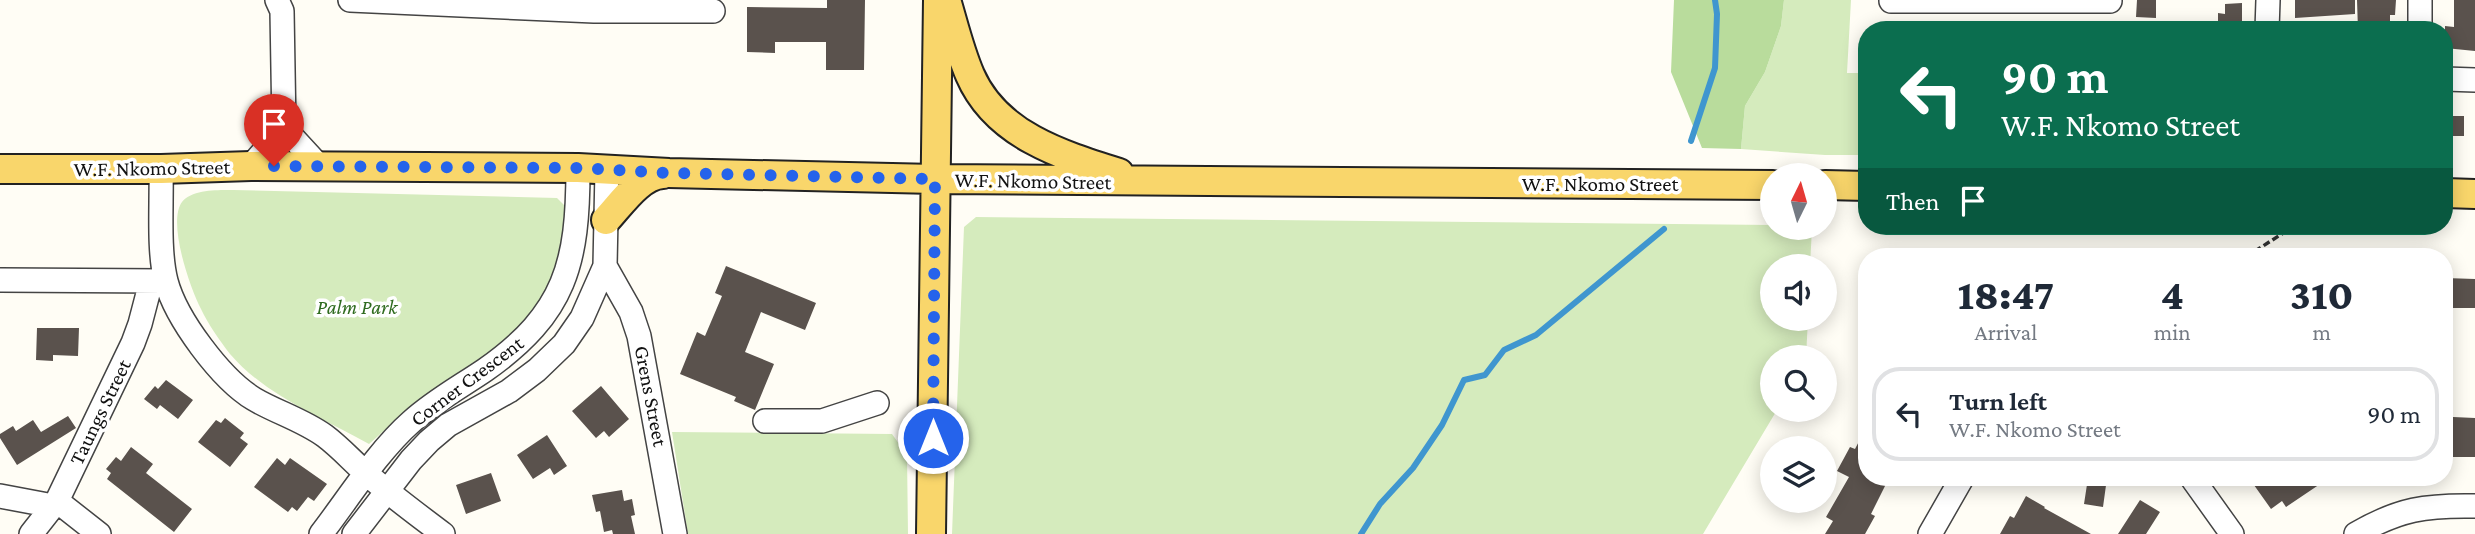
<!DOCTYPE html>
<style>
body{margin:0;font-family:"Crimson Pro",serif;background:#f6f6f7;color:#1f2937;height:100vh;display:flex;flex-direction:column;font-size:26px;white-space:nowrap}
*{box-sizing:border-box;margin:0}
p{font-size:23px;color:#747a83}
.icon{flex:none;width:38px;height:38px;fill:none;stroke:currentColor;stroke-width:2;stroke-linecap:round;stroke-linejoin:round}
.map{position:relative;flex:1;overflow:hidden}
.details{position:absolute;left:1858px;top:248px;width:595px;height:238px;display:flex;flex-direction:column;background:#fff;border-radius:28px;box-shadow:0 4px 18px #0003}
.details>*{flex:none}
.banner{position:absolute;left:1858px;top:21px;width:595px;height:214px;border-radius:28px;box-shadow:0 4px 18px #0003;background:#0b6e4f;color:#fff;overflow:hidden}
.needle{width:46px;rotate:5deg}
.buttons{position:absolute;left:1760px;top:163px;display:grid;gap:14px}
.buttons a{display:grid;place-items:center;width:77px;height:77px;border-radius:50%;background:#fff;box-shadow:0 4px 18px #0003;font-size:35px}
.pin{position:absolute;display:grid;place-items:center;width:60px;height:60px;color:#fff;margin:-72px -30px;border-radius:50% 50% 50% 0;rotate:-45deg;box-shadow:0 0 7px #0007}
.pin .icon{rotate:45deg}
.me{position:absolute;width:77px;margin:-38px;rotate:0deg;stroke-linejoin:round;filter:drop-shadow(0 0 5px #0008)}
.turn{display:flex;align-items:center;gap:24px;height:147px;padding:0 28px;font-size:32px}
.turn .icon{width:91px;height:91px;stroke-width:2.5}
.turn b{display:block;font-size:49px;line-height:60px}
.then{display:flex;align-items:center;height:66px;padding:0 28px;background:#0003;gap:14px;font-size:26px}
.eta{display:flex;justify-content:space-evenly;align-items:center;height:119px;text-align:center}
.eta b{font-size:42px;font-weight:800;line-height:49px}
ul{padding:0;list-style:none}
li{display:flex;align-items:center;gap:21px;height:94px;margin:0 14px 10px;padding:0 14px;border:4px solid #e0e1e3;border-radius:28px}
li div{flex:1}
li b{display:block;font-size:26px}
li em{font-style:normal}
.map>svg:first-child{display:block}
.green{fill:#d5ebbd}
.forest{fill:#b9dc9c}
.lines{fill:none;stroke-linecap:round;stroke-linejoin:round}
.stream{stroke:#3f96cf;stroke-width:6}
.building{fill:#5a524d}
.minor-casing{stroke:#444;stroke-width:26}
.major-casing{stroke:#222;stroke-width:32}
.path{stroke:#333;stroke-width:3.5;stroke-dasharray:7 3.5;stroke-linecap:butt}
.minor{stroke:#fff;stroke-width:23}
.major{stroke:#f9d66b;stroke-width:28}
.route{stroke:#2563eb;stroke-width:12;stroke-dasharray:0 21.6}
.labels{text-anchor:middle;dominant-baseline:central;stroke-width:7;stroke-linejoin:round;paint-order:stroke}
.street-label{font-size:21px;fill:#111;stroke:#fff}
.park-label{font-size:21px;font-style:italic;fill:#2f6b1f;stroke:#fff}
</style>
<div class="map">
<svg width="2475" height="534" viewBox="0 0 2475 534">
<rect width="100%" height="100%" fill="#fffdf5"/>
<path class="green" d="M1784,0H1851L1847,73H1867V155H1825L1741,149L1745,106L1765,72L1781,26Z
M233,190L557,198L565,206L569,219L548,296L500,350L446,383L395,421L369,444C322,418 265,395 230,354C220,341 208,324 201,309C190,288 167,222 182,202C192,189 219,190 233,190Z
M976,217L1773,225V228H1812L1810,266H1773V318L1808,319L1806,357H1773V410H1777L1703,534H952L964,227Z
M672,432L892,434L907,455L908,534H688Z"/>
<path class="forest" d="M1674,0H1784L1781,26L1765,72L1745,106L1741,149L1702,148L1671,72Z"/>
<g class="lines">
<path class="stream" d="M1691,141L1715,68L1717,14L1715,0
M1361,534L1380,504L1413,468L1442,425L1464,380L1485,375L1504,350L1536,335L1664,229"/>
</g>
<path class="building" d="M827,0H865L864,70H826V42H775V53L747,52V7L827,8Z
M2137,0H2156V18L2136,17Z
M2295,0H2355V14L2295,18Z
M2357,0H2396L2395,15H2390V30H2358Z
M2454,0H2475V51L2445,48V26L2454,27Z
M2242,3V30H2218V13L2225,14V4Z
M2445,116H2464V136H2445Z
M726,266L816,303L805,330L761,312L745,352L774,364L755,410L734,401L736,397L680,374L697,332L705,336L722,296L715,293Z
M2445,278L2475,279V308H2445Z
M37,328H79L78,356L53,355V361L36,360Z
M166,380L193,400L178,419L160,405L157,409L144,399L155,386L158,389Z
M601,386L629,419L609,437L604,431L596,438L572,411Z
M68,416L76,428L17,465L0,438V434L13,426L16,431L33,420L41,432Z
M2453,417L2475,418V457H2452Z
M225,418L244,433L240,438L248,444L230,467L198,442L216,420L221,423Z
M1867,426V478H1889L1871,514L1875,516L1865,534H1825L1833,521L1826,517L1849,477L1837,471L1850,447L1855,449Z
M547,435L567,466L554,475L550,468L533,479L517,455Z
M131,447L153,464L146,473L192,509L174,532L107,479L111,473L106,469L116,457L121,461Z
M277,458L285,465L290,458L327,484L314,501L308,497L297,511L292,507L288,512L254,487Z
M491,473L501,501L466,514L456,485Z
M2088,478H2107L2103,507L2084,504Z
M2249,478H2329L2286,507L2282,501L2271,509Z
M622,490L624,501L632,499L635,515L631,516L635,534H613L612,530L604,532L600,511L596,512L592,495Z
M2026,496L2045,507L2044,508L2091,534H2000L2010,516L2014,518Z
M2140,500L2160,512L2146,534H2118Z"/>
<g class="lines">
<g class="minor-casing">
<path id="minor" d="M350,0L594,11
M599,0L594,11H713
M1891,1H2110
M2267,30L2268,0
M2420,30V0
M2445,79L2475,80
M284,128L319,166
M251,166L284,128L282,11L277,0
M161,169C162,203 158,250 166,281C176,319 221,379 254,399C276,412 303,420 325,436C341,448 353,462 368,475C392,496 418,515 443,534
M605,266L631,312L639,336L675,534
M0,280L163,281
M765,421H822L877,403
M2192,478L2232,534
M0,496L53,506
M57,501L99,534
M31,534L57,501L133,343L140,324L151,282
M321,534C348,499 378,451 411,422C434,401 460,387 485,370C566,313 578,263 578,168
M354,534L411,460L429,441L448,425L509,391L537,370L564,344L582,318L605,266L607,170
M1930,534L1962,478
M2356,534C2399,509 2426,505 2475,506"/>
</g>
<g class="major-casing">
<path id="major" d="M947,3C954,27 960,52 970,75C996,135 1061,155 1119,173
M0,169H161L251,166L578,168L669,173L935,179L1773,185
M1825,185L1867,186
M2445,193L2475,194
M606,220C621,204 640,175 663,174
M931,534L938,0"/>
</g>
<path class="path" d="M2246,257L2294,226"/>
<use href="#minor" class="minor"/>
<use href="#major" class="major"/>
</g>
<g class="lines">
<path class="route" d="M274,166L578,168L669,173L935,179L933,438"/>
</g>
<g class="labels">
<g class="street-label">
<text transform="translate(152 168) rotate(-1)">W.F. Nkomo Street</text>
<text transform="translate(1033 181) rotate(1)">W.F. Nkomo Street</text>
<text x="1600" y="184">W.F. Nkomo Street</text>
<text transform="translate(467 381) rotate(-37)">Corner Crescent</text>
<text transform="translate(651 396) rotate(79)">Grens Street</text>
<text transform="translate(100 412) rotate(-64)">Taungs Street</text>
</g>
<g class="park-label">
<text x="357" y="307">Palm Park</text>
</g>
</g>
</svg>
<div class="buttons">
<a><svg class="needle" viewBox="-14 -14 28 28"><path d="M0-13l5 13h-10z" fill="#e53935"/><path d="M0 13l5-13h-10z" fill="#747a83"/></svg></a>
<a><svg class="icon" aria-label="sound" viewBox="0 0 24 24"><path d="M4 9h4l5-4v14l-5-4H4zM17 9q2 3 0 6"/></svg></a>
<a><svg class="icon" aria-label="search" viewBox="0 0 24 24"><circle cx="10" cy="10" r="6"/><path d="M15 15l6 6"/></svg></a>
<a><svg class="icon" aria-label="layers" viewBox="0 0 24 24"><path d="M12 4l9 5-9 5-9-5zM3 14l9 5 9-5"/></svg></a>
</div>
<div class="pin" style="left:274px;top:166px;background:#d93025"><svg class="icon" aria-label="arrive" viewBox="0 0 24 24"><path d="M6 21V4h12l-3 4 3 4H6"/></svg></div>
<svg class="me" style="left:933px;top:438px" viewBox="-20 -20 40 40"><circle r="17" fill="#2563eb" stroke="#fff" stroke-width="3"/><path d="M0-11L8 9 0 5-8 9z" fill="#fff"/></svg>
<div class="banner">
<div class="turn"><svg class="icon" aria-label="left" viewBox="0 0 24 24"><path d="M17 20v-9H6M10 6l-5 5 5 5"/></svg><div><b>90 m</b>W.F. Nkomo Street</div></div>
<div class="then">Then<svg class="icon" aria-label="arrive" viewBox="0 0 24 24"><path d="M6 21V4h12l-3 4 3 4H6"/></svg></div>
</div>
<section class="details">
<div class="eta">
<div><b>18:47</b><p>Arrival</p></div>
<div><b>4</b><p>min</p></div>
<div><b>310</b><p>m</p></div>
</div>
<ul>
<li><svg class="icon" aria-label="left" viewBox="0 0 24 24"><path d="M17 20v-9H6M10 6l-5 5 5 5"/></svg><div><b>Turn left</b><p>W.F. Nkomo Street</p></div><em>90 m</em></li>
</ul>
</section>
</div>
